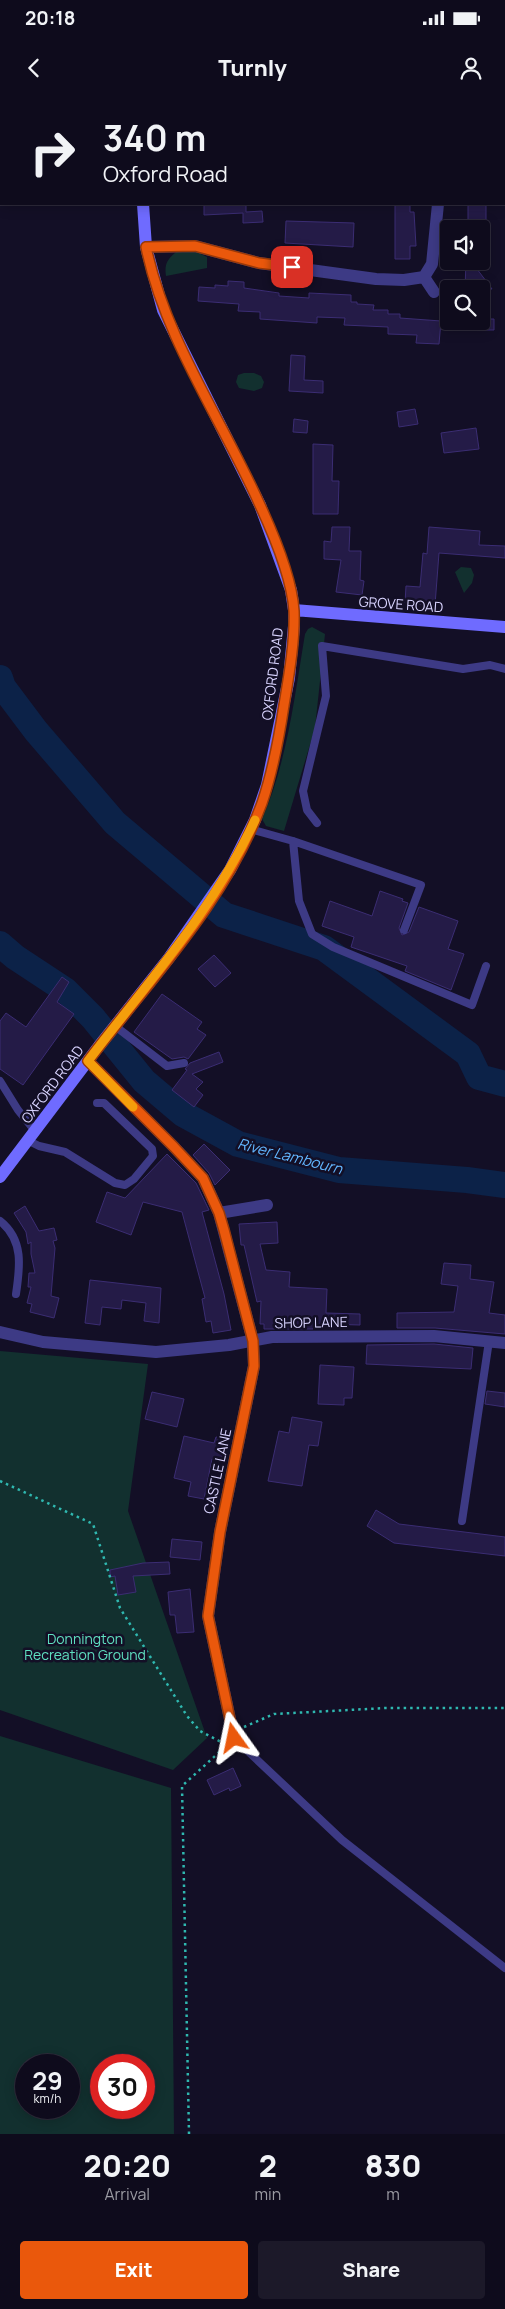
<!DOCTYPE html>
<style>
body{margin:0;font-family:Manrope,sans-serif;background:#1c1929;color:#f1f3f6;height:100vh;display:flex;flex-direction:column;font-size:19px;white-space:nowrap}
*{box-sizing:border-box;margin:0}
p{font-size:16px;color:#9b9ba3}
.icon{flex:none;width:28px;height:28px;fill:none;stroke:currentColor;stroke-width:2;stroke-linecap:round;stroke-linejoin:round}
.map{position:relative;height:2034px;overflow:hidden}
.side{display:flex;flex-direction:column;background:#0e0b1c;flex:1}
.side>*{flex:none}
.top-card{position:absolute;left:0px;top:0px;width:505px;height:105px;box-shadow:0 2px 12px #0003,0 0 0 1px #2e2b3b;background:#0e0b1c;color:#f1f3f6;overflow:hidden}
.tools{position:absolute;left:440px;top:120px;display:grid;gap:10px}
.tools a{display:grid;place-items:center;width:50px;height:50px;border-radius:5px;background:#0e0b1c;box-shadow:0 2px 12px #0003,0 0 0 1px #2e2b3b;font-size:25px}
.speed{position:absolute;left:15px;top:1954px;display:flex;gap:10px;font-size:25px;font-weight:700;text-align:center}
.speed>*{display:grid;place-content:center;width:65px;height:65px;border-radius:50%;background:#0e0b1c;box-shadow:0 2px 12px #0003,0 0 0 1px #2e2b3b;line-height:1}
.speed small{font-size:12px;font-weight:400}
.speed .limit{border:8px solid #d22;background:#fff;color:#111}
.pin{position:absolute;display:grid;place-items:center;width:42px;height:42px;color:#fff;margin:-21px;border-radius:10px;box-shadow:0 2px 8px #0006}
.me{position:absolute;width:55px;margin:-28px;rotate:348deg;stroke-linejoin:round;filter:drop-shadow(0 0 4px #0008)}
.turn{display:flex;align-items:center;gap:18px;height:105px;padding:0 20px;font-size:22px}
.turn .icon{width:65px;height:65px;stroke-width:2.5}
.turn b{display:block;font-size:35px;line-height:42px}
.eta{display:flex;justify-content:space-evenly;align-items:center;height:85px;text-align:center}
.eta b{font-size:30px;font-weight:800;line-height:35px}
.primary-button{display:flex;gap:10px;margin-top:auto;padding:10px 20px}
.primary-button a{flex:1;height:58px;border-radius:5px;background:#ea580c;color:#fff;font-size:20px;font-weight:800;line-height:58px;text-align:center}
.primary-button a+a{background:#1c1929;color:#f1f3f6}
.status{display:flex;justify-content:space-between;align-items:center;height:35px;padding:0 25px;background:#0e0b1c;direction:ltr}
.status svg{height:14px;fill:currentColor}
header{display:flex;justify-content:space-between;align-items:center;height:65px;padding:0 20px;background:#0e0b1c;font-size:22px;font-weight:800}
.map>svg:first-child{display:block}
.green{fill:#12302f;fill-rule:evenodd}
.lines{fill:none;stroke-linecap:round;stroke-linejoin:round}
.river{stroke:#0c2248;stroke-width:26}
.building{fill:#241b47;stroke:#3b2d73}
.path{stroke:#2fb8b0;stroke-width:2.5;stroke-dasharray:2.5 4;stroke-linecap:butt}
.lane{stroke:#3d3a85;stroke-width:8}
.street{stroke:#3d3a85;stroke-width:12}
.secondary{stroke:#6f6bff;stroke-width:12}
.route-casing{stroke:#983908;stroke-width:12}
.route{stroke:#ea580c;stroke-width:9}
.slow{stroke:#f59e0b;stroke-width:9}
.labels{text-anchor:middle;dominant-baseline:central;stroke-width:5;stroke-linejoin:round;paint-order:stroke}
.street-label{font-size:14px;fill:#d9d4ff;stroke:#130f26}
.park-label{font-size:14px;fill:#5fe0c0;stroke:#130f26}
.water-label{font-size:15px;font-style:italic;fill:#62b6ff;stroke:#130f26}
</style>
<div class="status"><b>20:18</b><svg viewBox="0 0 49 12"><path d="M0 12V9h3v3zM5 12V6h3v6zM10 12V3h3v9zM15 12V0h3v12zM26 1h20v11H26zM47 4h2v5h-2z"/></svg></div>
<header><svg class="icon" aria-label="back" viewBox="0 0 24 24"><path d="M15 5l-7 7 7 7"/></svg>Turnly<svg class="icon" aria-label="person" viewBox="0 0 24 24"><circle cx="12" cy="8" r="4"/><path d="M4 21q1-7 8-7t8 7"/></svg></header>
<div class="map">
<svg width="505" height="2034" viewBox="0 0 505 2034">
<rect width="100%" height="100%" fill="#130f26"/>
<path class="green" d="M179,150H193L207,157V168L166,176C164,163 168,158 179,150Z
M244,273H254L261,276L264,282L262,288L254,291L239,288L236,282L238,275Z
M461,467L471,468L474,475L472,483L464,493L455,472Z
M312,527L325,534L315,628L284,731L266,726L262,719C287,663 295,594 305,534L308,529Z
M0,1251L148,1264L128,1411L207,1638L173,1670L0,1610Z
M0,1636L171,1688L174,2034H0ZM26,1965H69V2008H26ZM101,1965H144V2008H101Z"/>
<g class="lines">
<path class="river" d="M0,578L3,587L36,631L115,723L224,815L324,848L468,954L479,977L505,984
M0,844L15,857L65,890L93,918L144,981L183,1014L238,1044L339,1070L467,1080L505,1085"/>
</g>
<path class="building" d="M204,104H246V112L262,111L263,122L243,123V113L204,115Z
M395,104H410V112H414L416,146H410V159H395Z
M468,104H486V129H468Z
M286,121L354,123L353,147L285,143Z
M466,161H471L492,189H465Z
M228,181L244,182V188L279,193V196L309,198V193L351,195V202H357V204L374,205L373,210H388V214H400V218L441,221L439,244L416,243L417,235L388,234V227L344,225L345,218L317,217V223L260,219V212L238,211L239,204L198,201L199,187L215,188V185L228,186Z
M481,219H494V230H481Z
M291,255L305,256L304,280L323,281V293L289,291Z
M415,309L418,324L399,327L397,312Z
M294,319L308,321L307,333L293,332Z
M476,328L479,349L444,353L441,333Z
M313,344L333,345L332,381H339L338,414H313Z
M332,427H350L349,451H361L360,480L364,481L362,495L336,492L341,460L324,459V441L331,442Z
M429,427L480,431L479,445L505,446V458L439,453L435,505L405,503L406,486L420,487L423,453L427,454Z
M380,791L403,799L402,801L408,803L399,828L402,835L409,832L419,807L458,821L448,849L464,854L451,890L405,871L407,866L351,847L354,837L322,826L330,801L372,816Z
M214,855L231,873L215,887L198,869Z
M62,877L69,882L57,902L74,914L23,985L0,969V921L6,913L26,927Z
M162,894L202,922L197,929L206,935L188,959L184,957L172,959L134,932Z
M219,952L223,962L192,974L203,982L196,989L203,995L194,1007L172,990L187,970L185,969L190,963Z
M204,1044L230,1070L215,1085L209,1073L193,1055Z
M167,1054L196,1083L209,1110L202,1112L224,1194L231,1230L213,1233L211,1221L206,1222L202,1199L205,1198L182,1112L143,1102L131,1135L96,1122L107,1092L125,1098Z
M25,1106L39,1131L54,1128L57,1140L53,1141L55,1148L51,1196L59,1198L54,1218L30,1212L32,1204L27,1203L31,1187H28L29,1173H35L31,1154V1142L28,1144L26,1132L14,1113Z
M277,1122L278,1143L260,1144L266,1170L290,1172L289,1187L327,1189L326,1213L360,1214V1225L325,1224V1226L314,1225L313,1229H264V1224H260L261,1201L257,1202L244,1145H241L239,1124Z
M444,1163L471,1165L470,1179L494,1182L489,1213L505,1215V1234L435,1228H397V1213L454,1212L458,1186L441,1184Z
M90,1180L161,1188L159,1223L144,1221L146,1203L122,1200L121,1209L102,1207L100,1225L85,1223Z
M434,1244L473,1248L471,1269L366,1264L367,1245Z
M320,1265L354,1267L352,1298H344V1305L318,1304Z
M487,1291L505,1293V1307L485,1304Z
M152,1292L184,1299L177,1327L145,1319Z
M292,1317L322,1322L318,1346L309,1345L302,1386L268,1381L279,1331L289,1333Z
M184,1336L214,1343L216,1337L227,1339L222,1361L212,1359L204,1399L188,1396L191,1382L174,1378Z
M376,1410L399,1424L505,1437V1456L394,1443L367,1426Z
M172,1439L202,1442L200,1460L170,1457Z
M169,1462L170,1474L133,1476L136,1492L118,1495L115,1476L110,1477V1470L143,1463Z
M190,1489L194,1532L177,1533L175,1515H170L168,1492Z
M233,1668L241,1686L230,1691L229,1688L214,1695L207,1680Z"/>
<g class="lines">
<path class="path" d="M0,1381L93,1424L120,1508L187,1616L200,1631L221,1642
M244,1627L274,1614L386,1608H505
M189,2034L182,1686L225,1647"/>
<path class="lane" d="M317,723L307,710L303,691L326,596L322,546L463,569L490,565L505,569
M250,729L293,741L421,785L404,830
M293,741L299,801L312,834L333,847L472,905L486,866
M115,926L167,966L184,963
M0,981L18,1010L35,1031
M27,1040L39,1046L65,1052L115,1083L125,1085L134,1079L153,1056L152,1049L104,1003H97
M0,1121C24,1140 20,1167 16,1194
M462,1421L489,1241
M234,1638L342,1740L505,1868"/>
<path class="street" d="M381,0L411,1
M446,1L449,0
M0,36H1
M146,147L195,146L259,163L376,179L404,180L424,177L432,164L438,104
M424,177L434,192
M88,961L174,1047L203,1078L219,1113L253,1241L254,1266L220,1432L208,1516L234,1638
M219,1113L267,1105
M0,1232L43,1242L156,1252L229,1245L272,1237L434,1236L505,1243"/>
<path class="secondary" d="M140,0V1
M294,510L505,527
M0,1077L99,946L169,858L230,770L255,720L267,685L289,578L294,526V510L291,490L260,405L163,210L146,147L143,104"/>
</g>
<g class="lines">
<g class="route-casing">
<path id="route" d="M234,1638L208,1516L220,1432L254,1266L253,1241L224,1130L219,1113L203,1078L174,1047L88,961C150,879 226,801 262,703C273,671 279,638 284,605C289,575 295,542 294,511C292,478 273,433 259,403C221,318 165,239 146,147L195,146L259,163L292,167"/>
</g>
<use href="#route" class="route"/>
<path class="slow" d="M133,1007L88,961C147,883 213,811 255,720"/>
</g>
<g class="labels">
<g class="street-label">
<text transform="translate(401 504) rotate(4)">GROVE ROAD</text>
<text transform="translate(272 574) rotate(-83)">OXFORD ROAD</text>
<text transform="translate(52 984) rotate(-53)">OXFORD ROAD</text>
<text transform="translate(311 1222) rotate(-1)">SHOP LANE</text>
<text transform="translate(217 1371) rotate(-78)">CASTLE LANE</text>
</g>
<g class="park-label">
<text x="85" y="1538">Donnington<tspan x="85" dy="16">Recreation Ground</tspan></text>
</g>
<g class="water-label">
<text transform="translate(290 1056) rotate(14)">River Lambourn</text>
</g>
</g>
</svg>
<div class="tools">
<a><svg class="icon" aria-label="sound" viewBox="0 0 24 24"><path d="M4 9h4l5-4v14l-5-4H4zM17 9q2 3 0 6"/></svg></a>
<a><svg class="icon" aria-label="search" viewBox="0 0 24 24"><circle cx="10" cy="10" r="6"/><path d="M15 15l6 6"/></svg></a>
</div>
<div class="speed"><div>29<small>km/h</small></div><div class="limit">30</div></div>
<div class="pin" style="left:292px;top:167px;background:#d93025"><svg class="icon" aria-label="arrive" viewBox="0 0 24 24"><path d="M6 21V4h12l-3 4 3 4H6"/></svg></div>
<svg class="me" style="left:234px;top:1638px" viewBox="-20 -20 40 40"><path d="M0-17L14 15 0 8-14 15z" fill="#ea580c" stroke="#fff" stroke-width="4"/></svg>
<div class="top-card">
<div class="turn"><svg class="icon" aria-label="right" viewBox="0 0 24 24"><path d="M7 20v-9h11M14 6l5 5-5 5"/></svg><div><b>340 m</b>Oxford Road</div></div>
</div>
</div>
<section class="side">
<div class="eta">
<div><b>20:20</b><p>Arrival</p></div>
<div><b>2</b><p>min</p></div>
<div><b>830</b><p>m</p></div>
</div>
<div class="primary-button"><a>Exit</a><a>Share</a></div>
</section>
